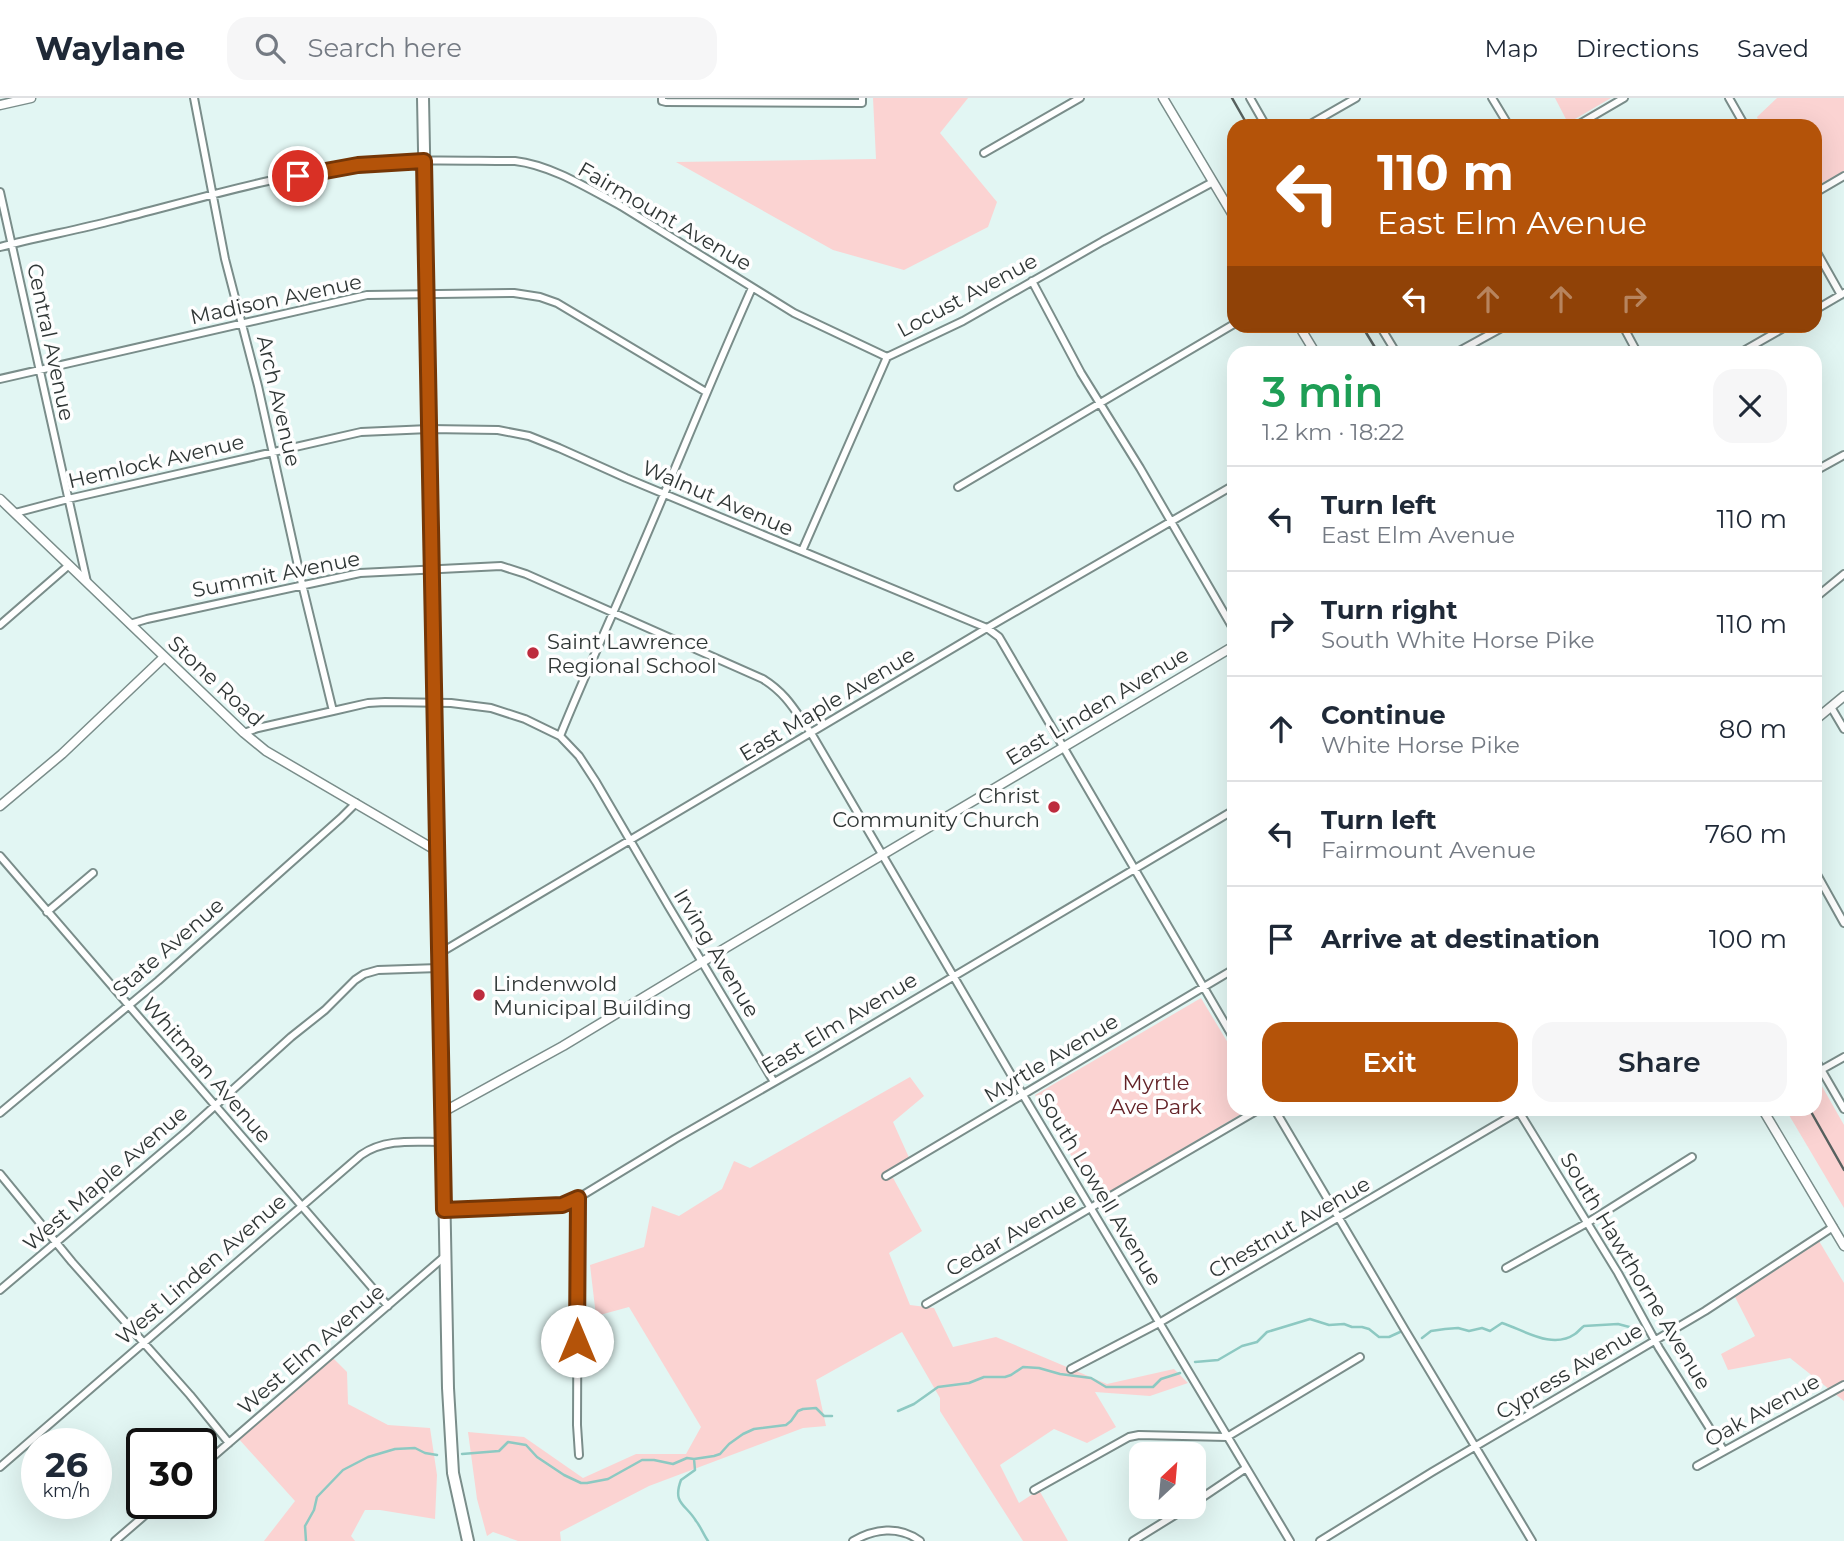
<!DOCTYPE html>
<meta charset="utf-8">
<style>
body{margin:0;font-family:Montserrat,sans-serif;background:#f6f6f7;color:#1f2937;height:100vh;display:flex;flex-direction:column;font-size:26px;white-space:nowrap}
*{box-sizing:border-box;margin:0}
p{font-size:23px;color:#747a83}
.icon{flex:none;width:38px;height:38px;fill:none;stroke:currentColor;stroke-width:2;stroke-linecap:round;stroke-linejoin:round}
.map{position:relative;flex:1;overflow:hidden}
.drawer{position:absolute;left:1227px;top:248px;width:595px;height:770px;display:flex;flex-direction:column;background:#fff;border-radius:21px;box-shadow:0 7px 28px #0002}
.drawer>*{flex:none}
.hud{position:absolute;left:1227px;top:21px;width:595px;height:214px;border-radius:21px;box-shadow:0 7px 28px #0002;background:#b45309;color:#fff;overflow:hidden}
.needle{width:46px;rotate:26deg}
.buttons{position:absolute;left:1129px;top:1344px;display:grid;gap:14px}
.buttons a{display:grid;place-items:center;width:77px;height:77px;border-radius:14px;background:#fff;box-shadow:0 7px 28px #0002;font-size:35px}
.speed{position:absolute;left:21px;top:1330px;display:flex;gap:14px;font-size:35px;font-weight:700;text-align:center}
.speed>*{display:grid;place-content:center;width:91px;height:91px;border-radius:50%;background:#fff;box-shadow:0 7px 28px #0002;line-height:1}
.speed small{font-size:18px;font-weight:400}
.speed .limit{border:4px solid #111;border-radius:10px;background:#fff;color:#111}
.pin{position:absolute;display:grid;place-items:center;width:60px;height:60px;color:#fff;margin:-30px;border:4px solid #fff;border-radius:50%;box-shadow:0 2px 7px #0007}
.me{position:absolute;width:77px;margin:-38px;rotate:0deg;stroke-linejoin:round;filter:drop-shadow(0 0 5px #0008)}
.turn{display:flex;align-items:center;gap:24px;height:147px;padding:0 35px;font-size:32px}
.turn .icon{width:91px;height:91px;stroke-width:2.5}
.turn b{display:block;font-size:49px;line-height:60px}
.lanes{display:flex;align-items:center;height:66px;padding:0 35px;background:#0003;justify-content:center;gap:35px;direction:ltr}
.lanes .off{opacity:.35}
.round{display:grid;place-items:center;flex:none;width:74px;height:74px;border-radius:21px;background:#f6f6f7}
.headline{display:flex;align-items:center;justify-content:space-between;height:119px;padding:0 35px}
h1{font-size:42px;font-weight:600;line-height:52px;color:#1e9e55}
.action{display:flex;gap:14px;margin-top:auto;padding:14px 35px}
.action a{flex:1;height:80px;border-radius:21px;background:#b45309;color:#fff;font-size:28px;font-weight:600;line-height:80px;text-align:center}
.action a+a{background:#f6f6f7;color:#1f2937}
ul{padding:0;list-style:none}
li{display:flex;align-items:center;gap:21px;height:105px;padding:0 35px;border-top:2px solid #e0e1e3}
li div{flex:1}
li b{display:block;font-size:26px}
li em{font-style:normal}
header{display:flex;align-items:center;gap:42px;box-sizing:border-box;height:98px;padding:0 35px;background:#fff;border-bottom:2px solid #e0e1e3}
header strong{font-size:33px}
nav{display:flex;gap:38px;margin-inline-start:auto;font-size:24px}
.search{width:490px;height:63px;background:#f6f6f7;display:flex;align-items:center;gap:18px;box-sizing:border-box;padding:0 24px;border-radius:21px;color:#747a83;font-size:26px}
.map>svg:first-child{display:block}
.green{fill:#fbd3d2}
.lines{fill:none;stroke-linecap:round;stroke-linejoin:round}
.stream{stroke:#8dc9c2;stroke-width:2.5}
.minor-casing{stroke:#7a8d8a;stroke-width:10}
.tertiary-casing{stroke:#7a8d8a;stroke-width:11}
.trunk-casing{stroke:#7a8d8a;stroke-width:14}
.minor{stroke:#fff;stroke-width:6}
.tertiary{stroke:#fff;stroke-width:8}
.trunk{stroke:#fff;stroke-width:10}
.rail{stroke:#57615f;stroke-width:2.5}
.route-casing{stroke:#753606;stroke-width:18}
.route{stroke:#b45309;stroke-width:12}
.poi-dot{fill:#bd2c3e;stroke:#fefefe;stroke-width:2.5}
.labels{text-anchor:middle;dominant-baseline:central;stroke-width:7;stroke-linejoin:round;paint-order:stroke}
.street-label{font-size:21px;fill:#303736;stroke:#fefefe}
.poi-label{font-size:21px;fill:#303736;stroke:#fefefe;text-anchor:start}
.park-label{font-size:21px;fill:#632227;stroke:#fefefe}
</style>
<header>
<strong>Waylane</strong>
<div class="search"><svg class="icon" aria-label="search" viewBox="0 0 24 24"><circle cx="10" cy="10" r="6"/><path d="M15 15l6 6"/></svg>Search here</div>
<nav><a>Map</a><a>Directions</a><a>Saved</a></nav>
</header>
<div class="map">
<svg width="1844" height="1443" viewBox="0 0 1844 1443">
<rect width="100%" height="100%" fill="#e2f6f3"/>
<path class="green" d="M873,0H968L940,35L997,104L988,129L904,172L833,152L676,64L876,61Z
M1555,0H1611L1568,25Z
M1777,0H1844V73L1815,89V28H1760L1757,19Z
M1201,900L1234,955V1012H1248L1097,1101L1035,997Z
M1815,976L1844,1027V1110L1786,1012H1815Z
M910,979L924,998L893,1024L911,1064L892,1078L922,1133L889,1155L910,1207L934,1210L953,1249L996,1239L1107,1286L1174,1271L1188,1285L1150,1298L1095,1294L1116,1329L1087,1345L1054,1331L1000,1367L1019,1405L1039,1392L1068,1443H1023L940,1313V1300L902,1234L816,1282L826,1328L803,1330L649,1388L560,1434L561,1443H518L493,1434L487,1438L477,1401L468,1334L524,1339L583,1380L636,1356H686L701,1329L629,1209L596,1218L590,1167L644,1149L652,1108L679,1118L722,1091L734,1063L750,1070Z
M1819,1143L1844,1185V1303L1790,1260L1728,1272L1721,1256L1755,1238L1733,1195Z
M329,1256L347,1274L348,1306L388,1327L430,1330L437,1377L435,1421L380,1412H365L351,1438L355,1443H264L295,1403L237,1339Z"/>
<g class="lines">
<path class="stream" d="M1422,1240L1431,1233L1445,1231L1458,1230L1469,1233L1482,1230L1490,1233L1502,1225C1524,1232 1552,1252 1575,1236C1578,1234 1581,1230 1584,1228L1618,1226L1637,1231
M1195,1264L1218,1262L1242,1248L1257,1244L1267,1234L1310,1221L1329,1227L1344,1226L1352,1229H1362L1369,1231L1379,1239H1389L1400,1234
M898,1313L914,1306L938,1289L969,1285L984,1279H1005L1011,1277L1023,1269L1039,1270L1060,1276L1091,1280L1106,1289H1153L1161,1281L1180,1275
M462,1356L499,1353L508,1344L526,1347L537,1359L564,1377L581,1385H587L608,1381L642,1362H654L673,1366L687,1360L694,1361L714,1358L720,1356L729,1346L743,1336L754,1331L786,1327L791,1323L798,1313L803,1311L816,1310L824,1318H832
M694,1361L695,1372L681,1382C672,1406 686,1406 696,1423C701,1429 703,1436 708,1443
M306,1443L305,1428L314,1412L317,1399L343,1372L368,1359L395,1351L415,1350L425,1355L437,1357"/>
<g class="minor-casing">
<path id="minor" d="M194,0L225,161L258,288L302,486L333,613
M662,0V3L666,4L862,5V0
M1250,0L1266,28
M1492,0L1509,28
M1729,0L1745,28
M1307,28L1356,0
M1576,28L1624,0
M984,55L1080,0
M0,94L87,484
M1815,95L1844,78
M0,149C38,139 77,132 115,122C194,102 273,78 355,67C406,60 463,63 515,63C551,67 589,91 621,108L794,215L887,259
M1815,151L1841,197
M1032,183L1081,275L1140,370L1234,532
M1815,212L1844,195
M1380,228L1397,256
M1623,228L1638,256
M1454,256L1505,228
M1738,256L1787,228
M0,281L367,197L514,195L540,199L557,205L706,294
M1815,373L1844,357
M958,389L1234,226
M15,415L68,401L361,334L429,331L498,332L529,338L559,350L626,380L987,530L999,539L1234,941
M802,453L887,259L963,223L1103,143L1213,84
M1815,500L1844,476
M130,526L147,521L360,475L501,468L526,476L763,581C787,596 795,613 811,635L1023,997L1290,1443
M0,527L69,467
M1831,609L1844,631
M244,635L258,630L333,613L368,605L385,604L451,605L491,610L525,621L560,638L579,658L596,684L669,809L774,984
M560,638C586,574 615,512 642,448C679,362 714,275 752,190
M0,758L388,1208
M1815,773L1844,825
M47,814L93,775
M440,855L987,530L1234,387
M1815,961L1844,1011
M1821,972L1844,959
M1275,1012L1405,1232L1532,1443
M1518,1012L1618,1175L1659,1250L1724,1353
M0,1015L158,883L341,720L356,705
M0,1076L72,1164L190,1297L229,1345
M886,1078L1234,871
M578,1100L577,1327L579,1357
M444,1112L562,1107L578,1100L675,1041L818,959L1234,712
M1506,1170L1587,1125L1692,1059
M0,1192L186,1034L291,939L325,912L355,882L364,876L378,872L439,870
M926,1206L1258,1012
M1071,1271L1159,1225L1521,1012
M1697,1368L1844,1287
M0,1369L361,1057C385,1040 415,1044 443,1044
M201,1369L444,1159
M1034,1392L1129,1339L1139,1337L1227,1339L1360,1259
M1194,1405L1246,1370
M115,1443L159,1405
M853,1443C874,1431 899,1427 920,1443
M1133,1443L1188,1409
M1320,1443L1432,1374L1705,1213L1833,1129"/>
</g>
<g class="tertiary-casing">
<path id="tertiary" d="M1163,0L1234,119
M0,7L31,0
M1299,228L1316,256
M0,401L244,635L266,653L437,753
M1815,622L1844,598
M0,708L62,656L164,559
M1763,1012L1844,1148
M443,1014L563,948L702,864L1234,548"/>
</g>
<g class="trunk-casing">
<path id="trunk" d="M423,0L448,1290L453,1375L468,1443"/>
</g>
<use href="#minor" class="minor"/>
<use href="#tertiary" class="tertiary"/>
<use href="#trunk" class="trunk"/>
<path class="rail" d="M1232,0L1248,28
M1362,228L1379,256
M1810,1012L1844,1072"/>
</g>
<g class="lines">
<g class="route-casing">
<path id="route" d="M298,78L358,67L424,63L444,1112L562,1107L578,1100L577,1243"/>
</g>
<use href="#route" class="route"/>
</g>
<g class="poi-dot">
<circle cx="533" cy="555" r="7"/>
<circle cx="1054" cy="709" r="7"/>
<circle cx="479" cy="897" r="7"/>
</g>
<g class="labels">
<g class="street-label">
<text transform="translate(665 118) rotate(30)">Fairmount Avenue</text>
<text transform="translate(967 197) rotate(-28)">Locust Avenue</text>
<text transform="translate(276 201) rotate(-12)">Madison Avenue</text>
<text transform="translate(51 244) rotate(78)">Central Avenue</text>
<text transform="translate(279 303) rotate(77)">Arch Avenue</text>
<text transform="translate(156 363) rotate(-13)">Hemlock Avenue</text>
<text transform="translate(718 400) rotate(23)">Walnut Avenue</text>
<text transform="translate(276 476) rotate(-11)">Summit Avenue</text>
<text transform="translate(216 583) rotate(43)">Stone Road</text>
<text transform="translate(827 606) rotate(-31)">East Maple Avenue</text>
<text transform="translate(1097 608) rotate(-31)">East Linden Avenue</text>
<text transform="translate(168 849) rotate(-41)">State Avenue</text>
<text transform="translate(717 855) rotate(59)">Irving Avenue</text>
<text transform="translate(839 925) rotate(-31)">East Elm Avenue</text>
<text transform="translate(1051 960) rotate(-31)">Myrtle Avenue</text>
<text transform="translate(207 972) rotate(49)">Whitman Avenue</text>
<text transform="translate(105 1080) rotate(-41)">West Maple Avenue</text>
<text transform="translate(1100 1091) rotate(59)">South Lowell Avenue</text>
<text transform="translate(1289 1129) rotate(-30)">Chestnut Avenue</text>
<text transform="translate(1011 1136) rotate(-30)">Cedar Avenue</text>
<text transform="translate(201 1171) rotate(-41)">West Linden Avenue</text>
<text transform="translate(1636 1173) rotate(59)">South Hawthorne Avenue</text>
<text transform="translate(311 1251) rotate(-41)">West Elm Avenue</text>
<text transform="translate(1569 1273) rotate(-31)">Cypress Avenue</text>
<text transform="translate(1762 1312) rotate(-29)">Oak Avenue</text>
</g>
<g class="poi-label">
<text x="547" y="543">Saint Lawrence<tspan x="547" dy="24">Regional School</tspan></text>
<text x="1040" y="697" text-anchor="end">Christ<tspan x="1040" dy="24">Community Church</tspan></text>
<text x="493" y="885">Lindenwold<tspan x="493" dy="24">Municipal Building</tspan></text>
</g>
<g class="park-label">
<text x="1156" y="984">Myrtle<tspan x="1156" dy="24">Ave Park</tspan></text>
</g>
</g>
</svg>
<div class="buttons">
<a><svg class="needle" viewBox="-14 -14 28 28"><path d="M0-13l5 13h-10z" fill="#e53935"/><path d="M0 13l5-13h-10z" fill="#747a83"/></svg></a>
</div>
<div class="speed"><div>26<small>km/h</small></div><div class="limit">30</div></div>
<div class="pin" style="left:298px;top:78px;background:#d93025"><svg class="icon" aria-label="arrive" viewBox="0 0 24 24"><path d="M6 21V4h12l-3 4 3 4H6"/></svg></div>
<svg class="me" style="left:577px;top:1243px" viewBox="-20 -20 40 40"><circle r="19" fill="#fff"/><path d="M0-13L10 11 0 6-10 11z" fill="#b45309"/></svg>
<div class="hud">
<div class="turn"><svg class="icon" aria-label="left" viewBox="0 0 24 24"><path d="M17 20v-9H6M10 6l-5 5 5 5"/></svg><div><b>110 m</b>East Elm Avenue</div></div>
<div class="lanes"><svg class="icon" aria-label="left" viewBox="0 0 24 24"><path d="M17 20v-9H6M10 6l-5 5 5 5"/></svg><svg class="icon off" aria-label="ahead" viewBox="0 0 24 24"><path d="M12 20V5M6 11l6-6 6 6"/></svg><svg class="icon off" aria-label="ahead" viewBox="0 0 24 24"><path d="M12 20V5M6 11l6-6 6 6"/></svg><svg class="icon off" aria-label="right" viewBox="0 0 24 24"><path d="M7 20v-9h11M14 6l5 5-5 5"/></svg></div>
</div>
<section class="drawer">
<div class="headline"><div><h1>3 min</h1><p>1.2 km · 18:22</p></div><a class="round"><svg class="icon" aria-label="close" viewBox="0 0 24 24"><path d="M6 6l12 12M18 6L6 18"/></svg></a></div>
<ul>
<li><svg class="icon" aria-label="left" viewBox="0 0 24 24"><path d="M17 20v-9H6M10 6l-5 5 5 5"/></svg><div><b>Turn left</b><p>East Elm Avenue</p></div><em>110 m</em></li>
<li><svg class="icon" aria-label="right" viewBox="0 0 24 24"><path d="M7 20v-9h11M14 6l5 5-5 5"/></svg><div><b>Turn right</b><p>South White Horse Pike</p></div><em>110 m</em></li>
<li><svg class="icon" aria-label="ahead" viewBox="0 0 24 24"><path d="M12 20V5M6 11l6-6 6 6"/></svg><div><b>Continue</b><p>White Horse Pike</p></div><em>80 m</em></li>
<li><svg class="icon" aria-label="left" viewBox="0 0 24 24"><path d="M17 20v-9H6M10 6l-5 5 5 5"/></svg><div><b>Turn left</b><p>Fairmount Avenue</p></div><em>760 m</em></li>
<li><svg class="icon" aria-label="arrive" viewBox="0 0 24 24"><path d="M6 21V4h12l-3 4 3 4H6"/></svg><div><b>Arrive at destination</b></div><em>100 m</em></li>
</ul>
<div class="action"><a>Exit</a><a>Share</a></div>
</section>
</div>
